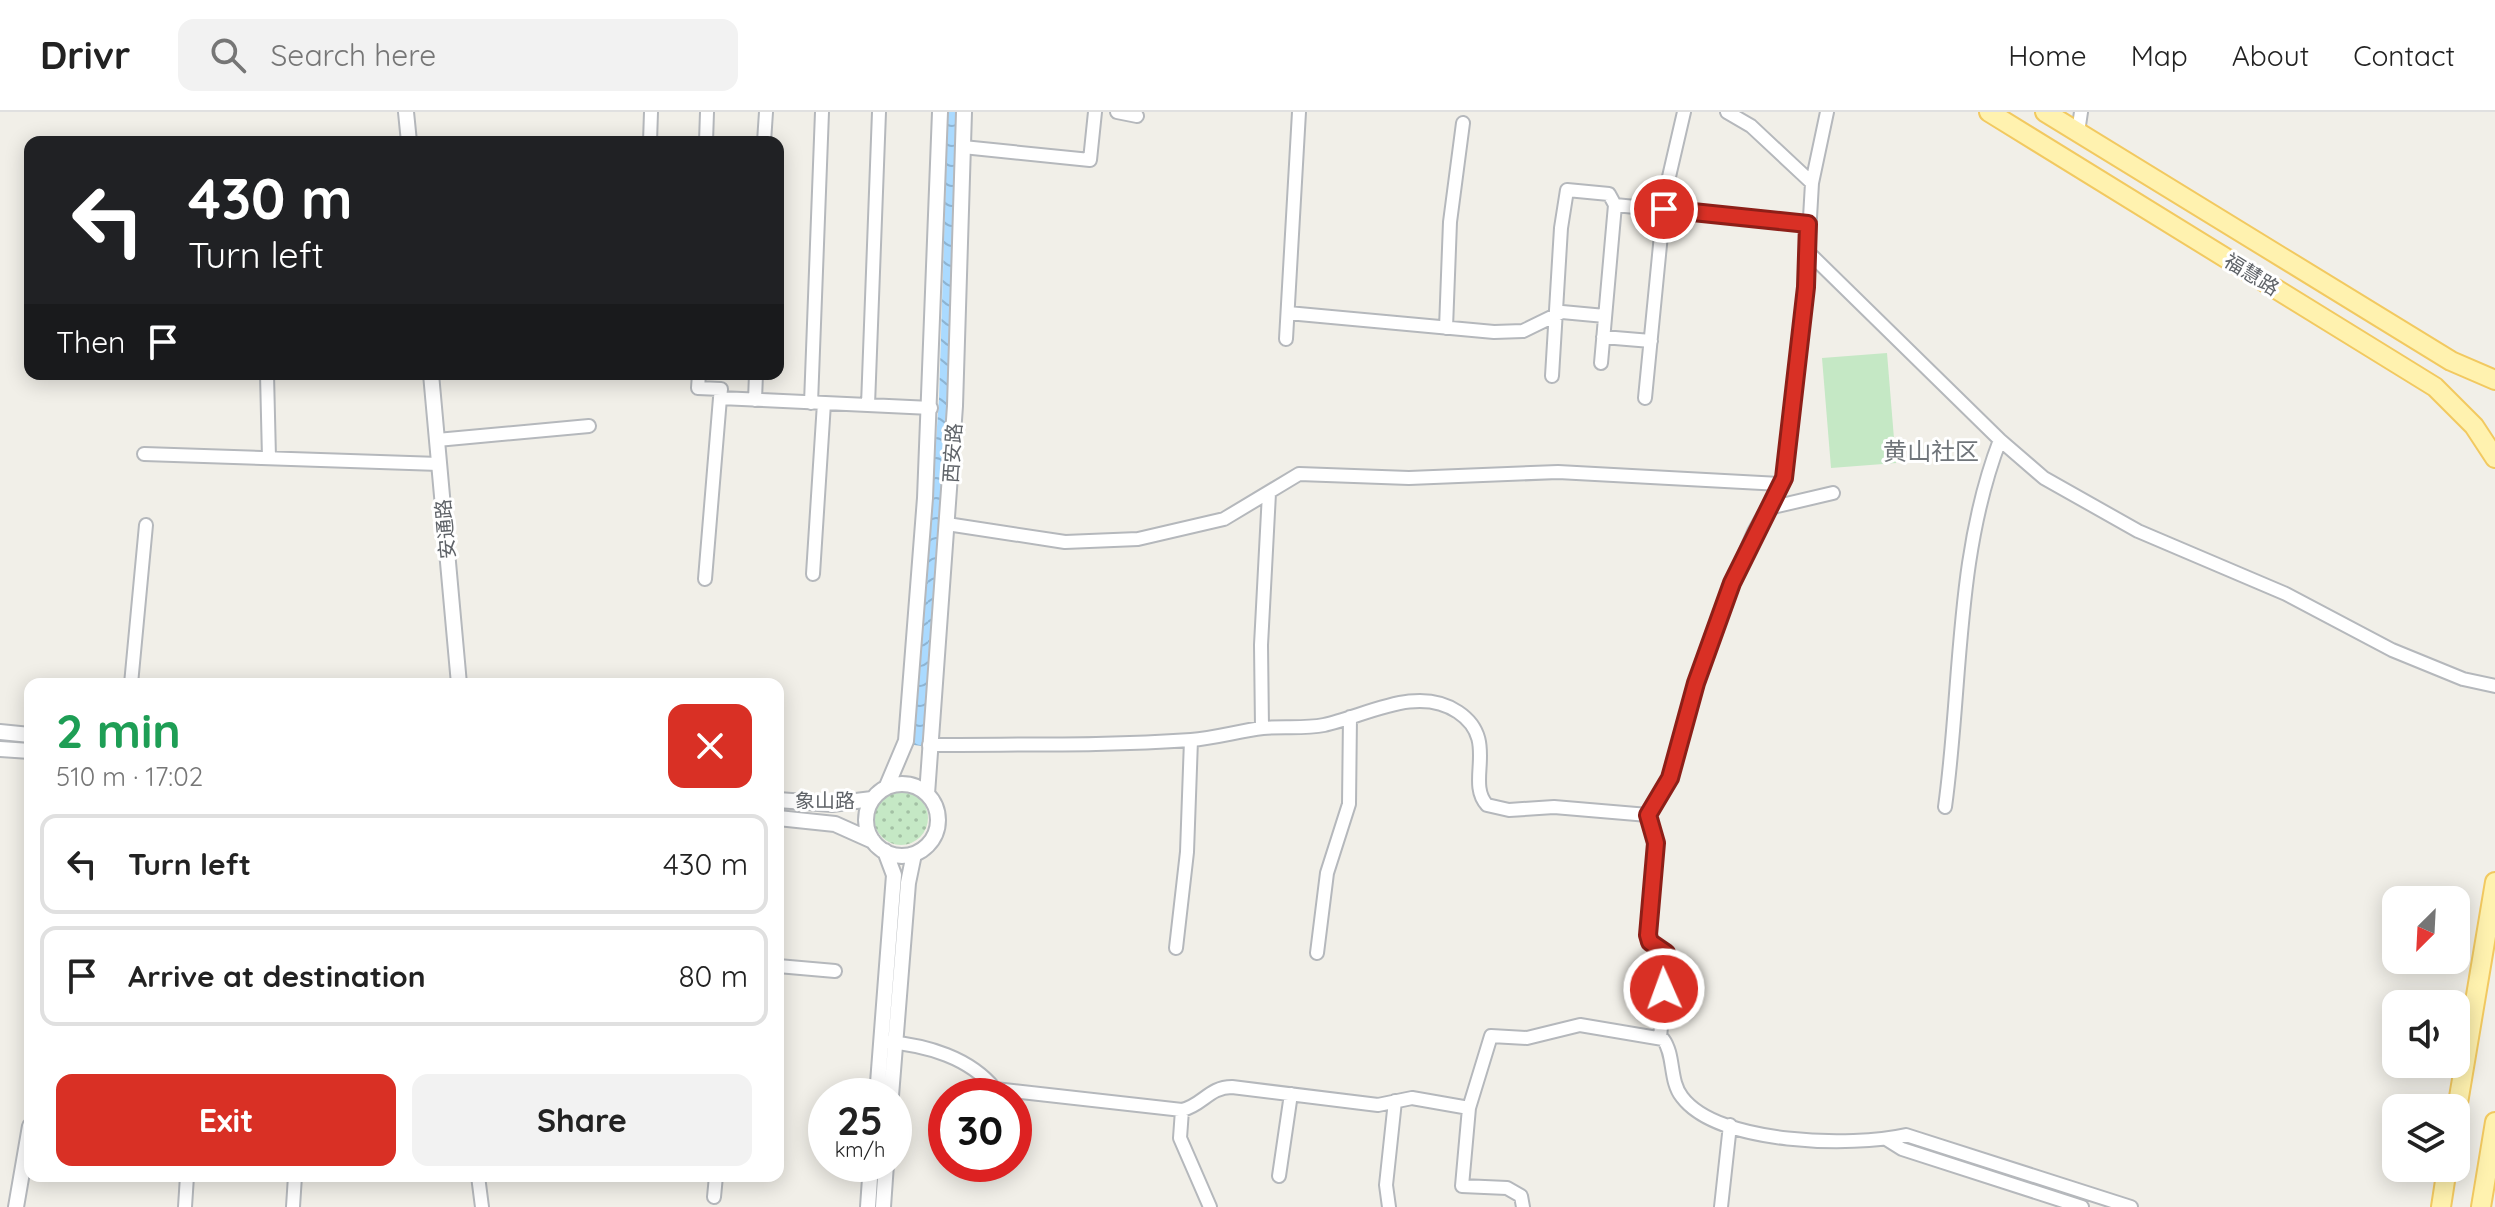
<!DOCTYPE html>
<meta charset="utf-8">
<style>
body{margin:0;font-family:Quicksand,"Noto Sans SC",sans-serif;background:#f2f2f2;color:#222;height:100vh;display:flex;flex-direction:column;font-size:30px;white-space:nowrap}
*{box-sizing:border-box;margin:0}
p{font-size:26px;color:#767676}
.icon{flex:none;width:44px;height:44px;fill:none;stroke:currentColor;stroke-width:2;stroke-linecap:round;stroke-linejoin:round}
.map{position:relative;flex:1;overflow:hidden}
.sheet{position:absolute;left:24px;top:566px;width:760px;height:504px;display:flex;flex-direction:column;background:#fff;border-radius:16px;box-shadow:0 4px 20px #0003}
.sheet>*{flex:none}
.banner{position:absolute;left:24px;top:24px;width:760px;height:244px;border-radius:16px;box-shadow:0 4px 20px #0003;background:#202124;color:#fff;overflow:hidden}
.needle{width:52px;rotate:204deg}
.controls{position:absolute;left:2382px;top:774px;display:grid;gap:16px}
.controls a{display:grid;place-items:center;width:88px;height:88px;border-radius:16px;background:#fff;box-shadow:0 4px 20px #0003;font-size:40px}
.speed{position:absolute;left:808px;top:966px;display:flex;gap:16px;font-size:40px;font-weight:700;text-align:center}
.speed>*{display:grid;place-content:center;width:104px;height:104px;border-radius:50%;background:#fff;box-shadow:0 4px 20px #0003;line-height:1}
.speed small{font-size:20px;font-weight:400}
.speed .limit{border:12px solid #d22;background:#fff;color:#111}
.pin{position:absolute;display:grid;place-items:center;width:68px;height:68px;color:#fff;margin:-34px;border:4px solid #fff;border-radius:50%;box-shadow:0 2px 8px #0007}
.me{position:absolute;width:88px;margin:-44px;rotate:358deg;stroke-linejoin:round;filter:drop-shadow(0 0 6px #0008)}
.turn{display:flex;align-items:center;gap:28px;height:168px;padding:0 32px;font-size:36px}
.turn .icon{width:104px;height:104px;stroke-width:2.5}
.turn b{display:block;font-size:56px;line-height:68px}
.then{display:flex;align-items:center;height:76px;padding:0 32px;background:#0003;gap:16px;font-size:30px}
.round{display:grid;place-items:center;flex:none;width:84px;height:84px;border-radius:16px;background:#f2f2f2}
.headline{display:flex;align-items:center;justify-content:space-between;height:136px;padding:0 32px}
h1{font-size:48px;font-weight:700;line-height:60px;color:#1e9e55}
.button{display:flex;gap:16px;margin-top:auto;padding:16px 32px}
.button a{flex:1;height:92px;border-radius:16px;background:#d93025;color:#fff;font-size:32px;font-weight:700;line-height:92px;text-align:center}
.button a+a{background:#f2f2f2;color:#222}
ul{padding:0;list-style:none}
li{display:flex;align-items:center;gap:24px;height:100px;margin:0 16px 12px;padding:0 16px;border:4px solid #e0e0e0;border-radius:16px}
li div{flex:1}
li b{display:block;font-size:30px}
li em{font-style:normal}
header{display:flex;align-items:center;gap:48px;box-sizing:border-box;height:112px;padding:0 40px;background:#fff;border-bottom:2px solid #e0e0e0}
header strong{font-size:38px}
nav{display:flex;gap:44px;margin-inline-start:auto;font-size:28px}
.search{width:560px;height:72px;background:#f2f2f2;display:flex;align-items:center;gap:20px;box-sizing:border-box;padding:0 28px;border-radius:16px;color:#767676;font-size:30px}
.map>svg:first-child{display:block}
.grass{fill:url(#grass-dots)}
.park{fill:#c5e8c5}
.water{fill:url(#water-waves)}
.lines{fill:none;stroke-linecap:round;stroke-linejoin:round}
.minor-casing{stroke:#b5b8bc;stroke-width:16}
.tertiary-casing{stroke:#b5b8bc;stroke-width:18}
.primary-casing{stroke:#f2c960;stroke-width:22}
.minor{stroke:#fff;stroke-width:12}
.tertiary{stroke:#fff;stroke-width:14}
.primary{stroke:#fff2af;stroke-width:18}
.route-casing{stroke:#8d1f18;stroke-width:20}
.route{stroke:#d93025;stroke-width:14}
.labels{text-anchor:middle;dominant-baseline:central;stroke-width:6;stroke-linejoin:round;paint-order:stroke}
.street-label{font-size:20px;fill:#5f6368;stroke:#fff}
.quarter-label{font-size:24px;fill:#70757a;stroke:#fff}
</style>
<header>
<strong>Drivr</strong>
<div class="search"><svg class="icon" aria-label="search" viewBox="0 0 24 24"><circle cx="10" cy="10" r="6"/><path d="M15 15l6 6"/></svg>Search here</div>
<nav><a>Home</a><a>Map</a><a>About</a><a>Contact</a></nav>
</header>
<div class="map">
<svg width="2495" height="1095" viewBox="0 0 2495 1095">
<defs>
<pattern id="grass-dots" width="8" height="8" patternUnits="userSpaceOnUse" patternTransform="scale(2)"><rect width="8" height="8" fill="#c5e8c5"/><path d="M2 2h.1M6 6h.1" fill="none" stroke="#a3c0a4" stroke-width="1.8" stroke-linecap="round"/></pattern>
<pattern id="water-waves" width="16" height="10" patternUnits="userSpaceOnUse" patternTransform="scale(2)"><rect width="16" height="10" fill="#aadaff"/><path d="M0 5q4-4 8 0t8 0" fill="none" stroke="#8eb4d2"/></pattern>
</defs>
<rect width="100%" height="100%" fill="#f1efe8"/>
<path class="grass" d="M874 706a27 27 0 1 1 54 0a27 27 0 1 1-54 0Z"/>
<path class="park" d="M1887,241L1896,351L1831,356L1822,246Z"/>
<path class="water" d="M948,0H956L947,288L922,634L914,633L939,287Z"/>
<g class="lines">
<g class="minor-casing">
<path id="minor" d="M1117,0L1137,4
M1727,0L1751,14L1812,71
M2078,20L2081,0
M650,30L651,0
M706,30L707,0
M764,30L766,0
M963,35L1090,48L1095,0
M1807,139L2000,328L2044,366L2138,419L2286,482L2392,538L2463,567L2495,574
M1288,201L1494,220L1523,219L1562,200L1605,204
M1446,216L1450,110L1463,11
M1603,225L1651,229
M1286,227L1299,0
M1601,251L1615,93L1808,112
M267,262L269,346
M699,262L698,276L721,277L720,286L931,296
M1552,264L1561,116L1567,78L1609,82L1615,93
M1645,286L1665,82L1684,0
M755,288L756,262
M811,291L822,0
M868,293L879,0
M437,328L589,314
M144,342L439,352
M1769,396L1833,381
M947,412L1065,430L1138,427L1224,407L1299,362L1409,366L1558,360L1782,372
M813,462L824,291
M705,467L720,286
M131,572L146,413
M1262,616L1261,533L1269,381
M929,633C1017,632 1104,634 1191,628C1215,626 1239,619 1263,616C1283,614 1304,617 1324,613C1364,605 1417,572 1458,600C1500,628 1465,669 1487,693L1509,698L1554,695L1648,703
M1945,695C1962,572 1955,445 2000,328
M1648,703L1670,666L1696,571L1725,488L1754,420L1784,366L1806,175L1812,71L1827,0
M1648,703L1656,731L1648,823L1650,830L1667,844L1660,926
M1176,836L1187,740L1191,628
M1317,841L1327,761L1349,692L1350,605
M778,854L835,859
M887,930C927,933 970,946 995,977L1182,998C1203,993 1209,975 1232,975L1378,993L1412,986L1469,996
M1182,998L1180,1026L1210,1095
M1886,1027L1902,1037L2082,1095
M944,1038L946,1036
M478,1064L482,1095
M1279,1064L1291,982
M714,1085L716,1064
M185,1095L187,1064
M293,1095L295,1064
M1389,1095L1386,1073L1395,989
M1523,1095L1521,1084L1507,1076L1462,1074L1469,996L1491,924L1527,926L1580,913L1663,927C1675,943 1669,969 1682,985C1718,1033 1853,1035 1906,1023L2131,1095
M1721,1095L1730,1013"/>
</g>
<g class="tertiary-casing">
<path id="tertiary" d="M406,0L409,30
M431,262L459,572
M0,620L30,623
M0,637L30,639
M866 708a36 36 0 1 1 72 0a36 36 0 1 1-72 0Z
M887,674L906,629L925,386L940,0
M927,682L955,294L964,0
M778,688L832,692L872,687
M778,706L835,712L873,729
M877,984L894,763L885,739
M891,984L908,771L914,742
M16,1095L30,1014
M868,1095L871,1052
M883,1095L886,1052"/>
</g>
<g class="primary-casing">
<path id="primary" d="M1989,0L2435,275L2474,314L2495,346
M2045,0L2451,249L2495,268
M2456,1003L2495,770
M2441,1095L2447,1056
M2481,1095L2495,1010"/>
</g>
<use href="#minor" class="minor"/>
<use href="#tertiary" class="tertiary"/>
<use href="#primary" class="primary"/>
</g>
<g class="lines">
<g class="route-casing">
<path id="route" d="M1664,97L1808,112L1806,175L1784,366L1732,471L1696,571L1670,666L1648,703L1656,731L1648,823L1650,830L1666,841L1664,877"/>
</g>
<use href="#route" class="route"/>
</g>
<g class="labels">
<g class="street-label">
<text transform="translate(2252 162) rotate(32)">福慧路</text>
<text transform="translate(952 341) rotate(-86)">西安路</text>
<text transform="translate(445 417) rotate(-95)">安通路</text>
<text x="825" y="688">象山路</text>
</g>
<g class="quarter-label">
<text x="1931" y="339">黄山社区</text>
</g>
</g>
</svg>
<div class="controls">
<a><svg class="needle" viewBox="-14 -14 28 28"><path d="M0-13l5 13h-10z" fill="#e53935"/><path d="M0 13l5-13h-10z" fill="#767676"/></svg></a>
<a><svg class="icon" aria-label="sound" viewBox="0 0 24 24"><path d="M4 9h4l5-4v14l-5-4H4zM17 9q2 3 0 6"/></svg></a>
<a><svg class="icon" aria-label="layers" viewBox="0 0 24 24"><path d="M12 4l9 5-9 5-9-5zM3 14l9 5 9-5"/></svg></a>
</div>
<div class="speed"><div>25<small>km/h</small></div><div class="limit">30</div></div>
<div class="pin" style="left:1664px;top:97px;background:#d93025"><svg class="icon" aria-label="arrive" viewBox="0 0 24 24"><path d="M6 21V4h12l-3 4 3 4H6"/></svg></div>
<svg class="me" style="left:1664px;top:877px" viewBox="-20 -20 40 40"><circle r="17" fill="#d93025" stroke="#fff" stroke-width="3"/><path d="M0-11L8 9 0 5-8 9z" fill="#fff"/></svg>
<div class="banner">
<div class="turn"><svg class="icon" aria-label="left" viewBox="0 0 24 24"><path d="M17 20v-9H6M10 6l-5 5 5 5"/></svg><div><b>430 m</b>Turn left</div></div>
<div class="then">Then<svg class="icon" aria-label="arrive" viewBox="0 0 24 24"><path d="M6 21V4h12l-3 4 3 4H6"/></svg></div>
</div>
<section class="sheet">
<div class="headline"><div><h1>2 min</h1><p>510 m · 17:02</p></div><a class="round" style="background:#d93025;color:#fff"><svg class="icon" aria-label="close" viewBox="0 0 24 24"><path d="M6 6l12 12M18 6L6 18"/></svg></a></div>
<ul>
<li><svg class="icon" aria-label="left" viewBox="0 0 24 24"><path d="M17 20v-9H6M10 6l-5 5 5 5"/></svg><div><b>Turn left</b></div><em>430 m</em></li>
<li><svg class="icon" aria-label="arrive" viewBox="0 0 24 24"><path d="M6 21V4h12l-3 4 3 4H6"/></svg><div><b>Arrive at destination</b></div><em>80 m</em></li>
</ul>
<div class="button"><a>Exit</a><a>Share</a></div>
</section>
</div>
